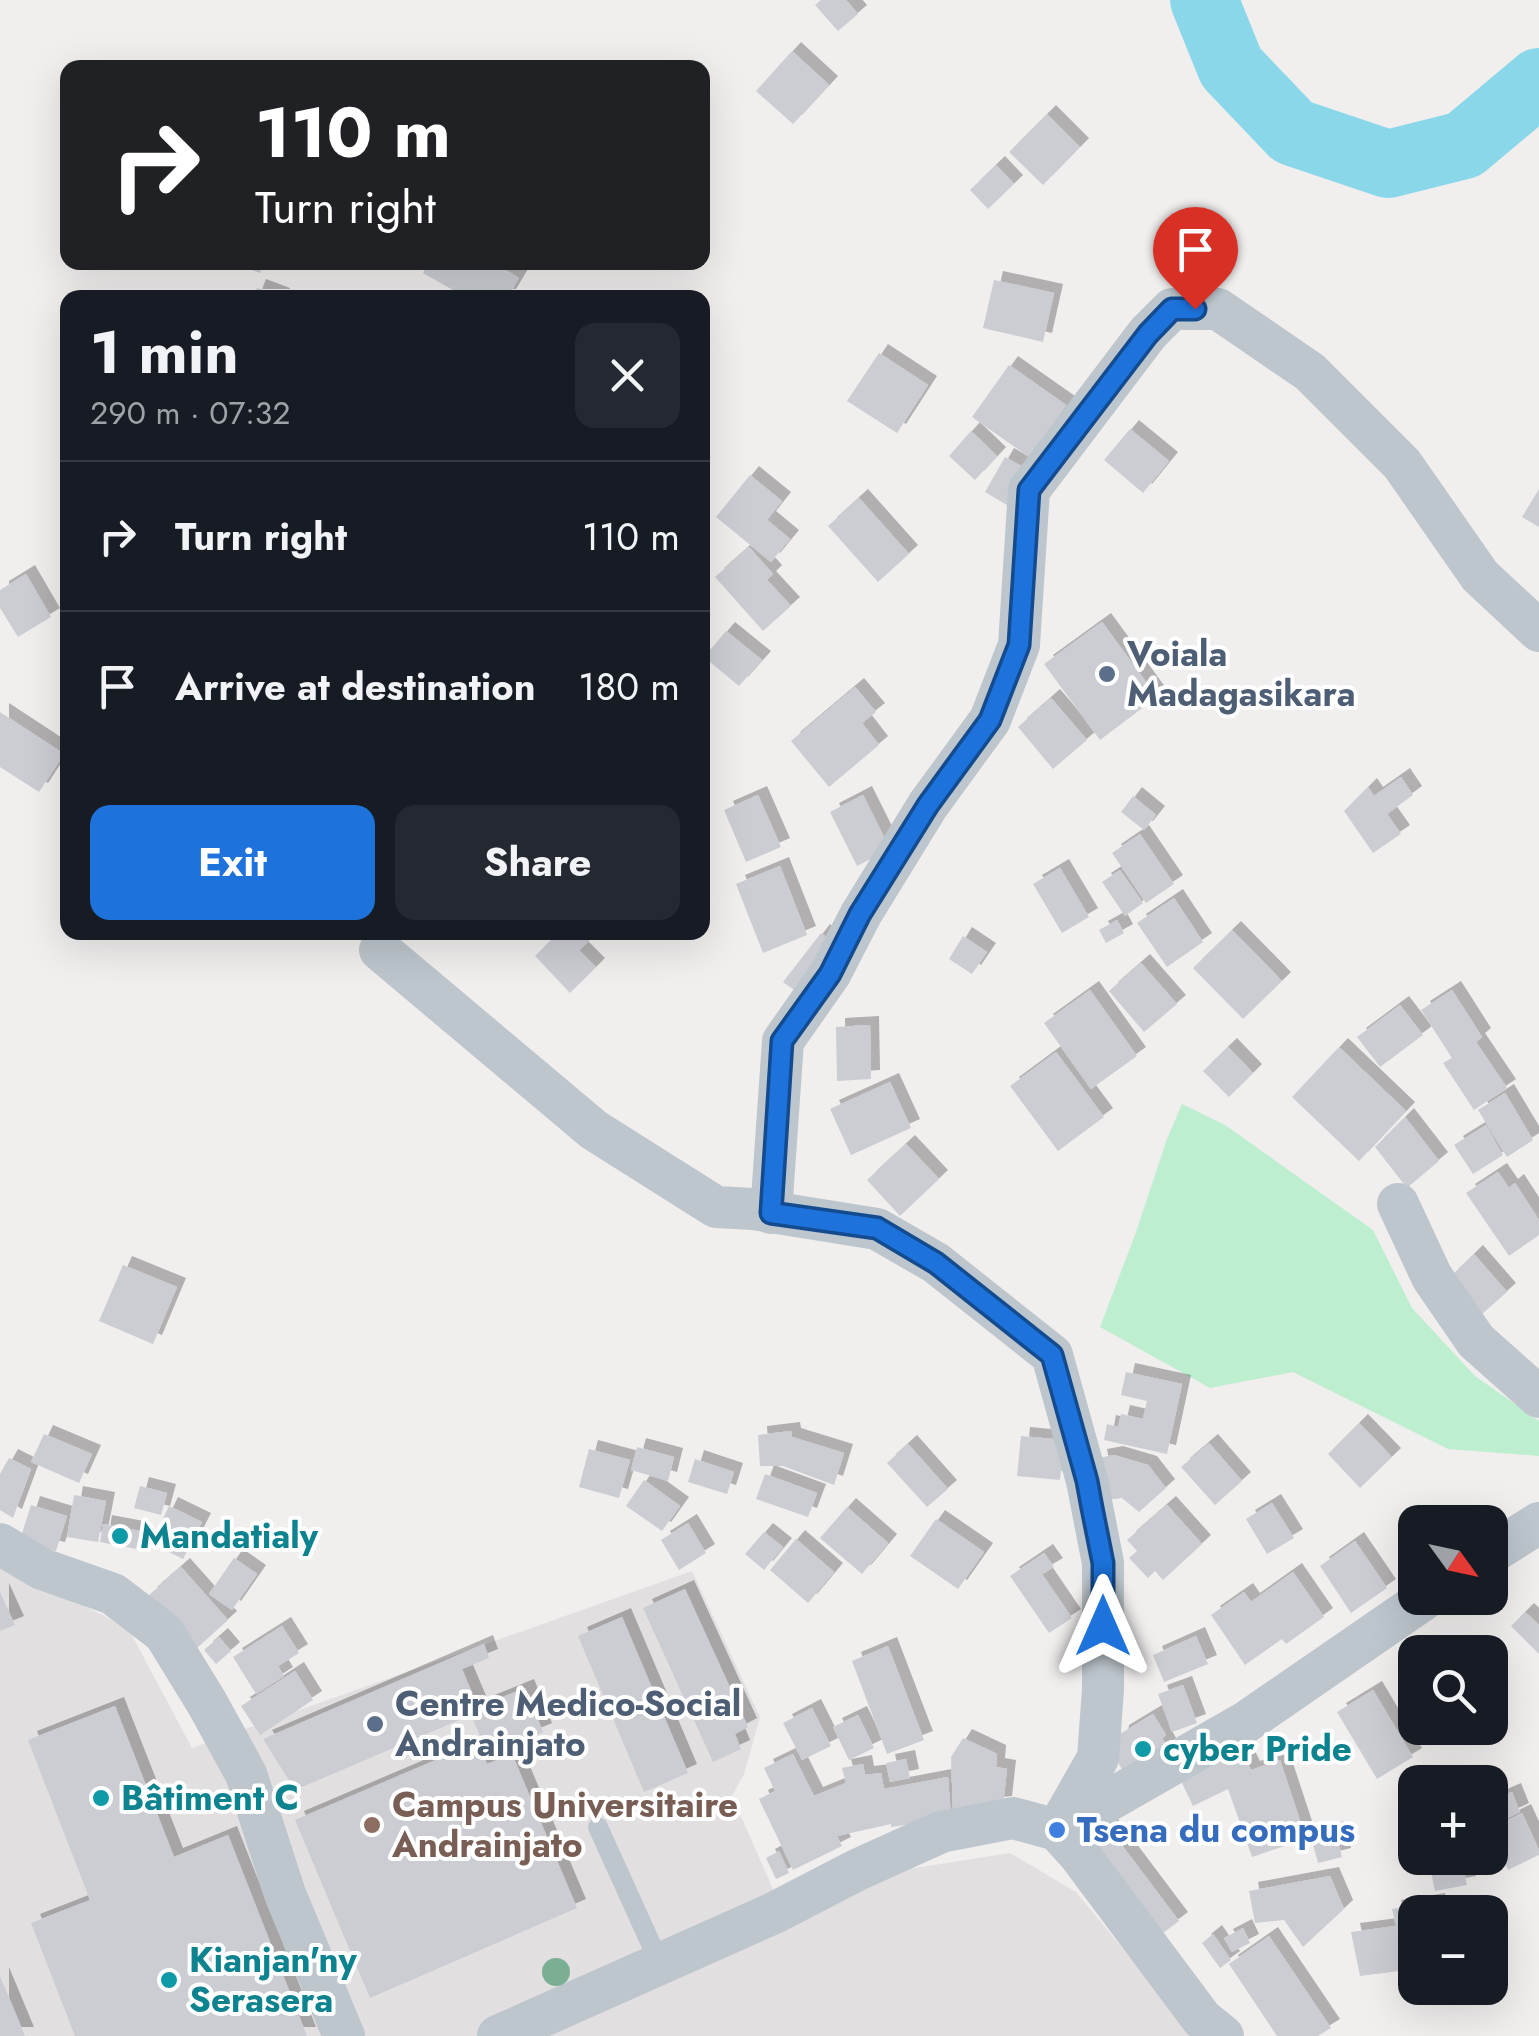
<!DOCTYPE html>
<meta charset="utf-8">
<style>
body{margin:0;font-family:Jost,sans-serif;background:#242831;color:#f1f3f6;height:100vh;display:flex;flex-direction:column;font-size:38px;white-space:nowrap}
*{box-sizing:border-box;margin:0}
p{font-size:32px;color:#9ea1a6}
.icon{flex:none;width:55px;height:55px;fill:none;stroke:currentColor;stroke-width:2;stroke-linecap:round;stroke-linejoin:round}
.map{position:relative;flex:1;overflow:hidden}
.details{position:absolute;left:60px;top:290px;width:650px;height:650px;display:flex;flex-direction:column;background:#171b24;border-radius:20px;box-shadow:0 10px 40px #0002}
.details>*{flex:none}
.banner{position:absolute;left:60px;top:60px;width:650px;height:210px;border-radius:20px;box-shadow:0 10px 40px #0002;background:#202124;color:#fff;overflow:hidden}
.needle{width:65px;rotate:123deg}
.tools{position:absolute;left:1398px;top:1505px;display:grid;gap:20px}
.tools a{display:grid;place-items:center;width:110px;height:110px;border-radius:20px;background:#171b24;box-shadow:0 10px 40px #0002;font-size:50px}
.pin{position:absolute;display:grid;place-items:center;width:85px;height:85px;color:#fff;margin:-102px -42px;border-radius:50% 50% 50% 0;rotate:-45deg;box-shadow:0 0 10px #0007}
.pin .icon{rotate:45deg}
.me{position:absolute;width:110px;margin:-55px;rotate:0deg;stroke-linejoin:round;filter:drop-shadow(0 0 8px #0008)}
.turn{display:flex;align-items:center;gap:35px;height:210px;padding:0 30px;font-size:45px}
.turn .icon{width:130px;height:130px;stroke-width:2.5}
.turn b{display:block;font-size:70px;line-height:85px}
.round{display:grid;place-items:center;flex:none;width:105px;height:105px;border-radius:20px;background:#242831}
.summary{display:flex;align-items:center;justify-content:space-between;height:170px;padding:0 30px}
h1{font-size:60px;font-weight:700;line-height:75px}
.cta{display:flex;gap:20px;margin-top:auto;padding:20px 30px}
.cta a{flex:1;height:115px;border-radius:20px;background:#1d73db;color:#fff;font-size:40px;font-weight:700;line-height:115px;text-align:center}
.cta a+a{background:#242831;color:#f1f3f6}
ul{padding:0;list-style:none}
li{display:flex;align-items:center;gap:30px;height:150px;padding:0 30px;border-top:2px solid #363941}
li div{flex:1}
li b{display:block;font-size:38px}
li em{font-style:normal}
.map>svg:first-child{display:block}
.education{fill:#e2dfe0}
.green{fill:#bdeecf}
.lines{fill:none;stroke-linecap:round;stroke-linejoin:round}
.river{stroke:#8bd7ea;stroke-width:68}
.building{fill:#cbcdd3;filter:url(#shadow)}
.service{stroke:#bdc6cd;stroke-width:20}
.minor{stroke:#bdc6cd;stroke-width:42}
.tree{fill:#7aaf93}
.route-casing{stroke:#134b8e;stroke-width:25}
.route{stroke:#1d73db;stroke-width:18}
.service-dot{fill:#5c6f8a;stroke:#fff;stroke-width:4}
.culture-dot{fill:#0f9aa8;stroke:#fff;stroke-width:4}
.education-dot{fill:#8d6e63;stroke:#fff;stroke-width:4}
.shop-dot{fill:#3f7fe0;stroke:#fff;stroke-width:4}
.labels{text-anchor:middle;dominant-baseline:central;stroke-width:8;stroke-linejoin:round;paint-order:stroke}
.service-label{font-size:35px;font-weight:bold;fill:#4e5e75;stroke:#fff;text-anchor:start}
.culture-label{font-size:35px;font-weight:bold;fill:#0d838f;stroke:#fff;text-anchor:start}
.education-label{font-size:35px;font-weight:bold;fill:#785e54;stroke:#fff;text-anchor:start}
.shop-label{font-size:35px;font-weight:bold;fill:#366cbe;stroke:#fff;text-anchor:start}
</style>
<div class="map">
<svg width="1539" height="2036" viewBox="0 0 1539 2036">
<defs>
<filter id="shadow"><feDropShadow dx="9" dy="-9" stdDeviation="0" flood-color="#0004"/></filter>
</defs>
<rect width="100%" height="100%" fill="#f1eeee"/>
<path class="education" d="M0,1563L128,1628L192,1748L692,1571L760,1717L744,1774L732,1796L784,1914L890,1872L1010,1853L1076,1892L1195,2036H0Z"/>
<path class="green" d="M1182,1104L1225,1125L1373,1230L1412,1308L1475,1376L1539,1421V1456L1448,1449L1293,1372L1210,1388L1100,1327L1135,1235L1167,1139Z"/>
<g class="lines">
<path class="river" d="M1204,0L1231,67L1293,132L1388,164L1464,145L1539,82"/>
</g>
<path class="building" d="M821,0H846L858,14L838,31L815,5Z
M792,51L829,85L793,124L756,91Z
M1047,114L1080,147L1043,185L1009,152Z
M996,165L1014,184L988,209L970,190Z
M230,262H264L260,273Z
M428,262H492L519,278L507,298H467L423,273Z
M994,280L1054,293L1043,342L983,328Z
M257,288L281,297V298H253Z
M879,353L928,385L897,433L847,401Z
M1009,365L1066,405L1029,457L972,417Z
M1130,429L1169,461L1143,493L1104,460Z
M971,431L997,456L975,480L949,456Z
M1005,457L1032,472L1012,508L985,492Z
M750,475L782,501L767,520L790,539L771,562L716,517Z
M1539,489V527L1522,517Z
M859,498L909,554L878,582L828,526Z
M749,547L773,574L767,580L791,606L763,631L715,577Z
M26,574L51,617L18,637L0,608V590Z
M1102,622L1157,697L1100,740L1044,664Z
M726,631L762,660L739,686L704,657Z
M855,687L876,712L862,723L879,745L829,787L791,741Z
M1051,698L1087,740L1053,769L1018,727Z
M0,712L64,754L39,792L0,767Z
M1401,777L1413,795L1387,814L1401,834L1373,853L1344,811L1368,787L1374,796Z
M758,795L781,847L746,862L724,810Z
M863,795L890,849L857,866L830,812Z
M1133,796L1156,815L1144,830L1121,812Z
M1140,834L1174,884L1146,903L1112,853Z
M780,866L807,935L763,953L736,884Z
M1060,868L1089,917L1062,933L1033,884Z
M1120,870L1143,903L1125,916L1102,882Z
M1174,898L1203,942L1167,967L1137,923Z
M1117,920L1124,933L1106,943L1099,930Z
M1232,930L1282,981L1243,1019L1193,968Z
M559,932H579L588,942L579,950L596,967L570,993L535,956Z
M821,933L840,948L802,996L783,982Z
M963,936L987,952L972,974L949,959Z
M1141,963L1177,1004L1144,1032L1109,991Z
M1090,990L1137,1056L1091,1089L1044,1023Z
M1452,990L1482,1037L1476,1042L1507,1088L1474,1110L1443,1063L1452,1058L1421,1010Z
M1400,1005L1423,1035L1380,1067L1357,1037Z
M870,1025L871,1079L837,1081L836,1027Z
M1228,1047L1253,1073L1229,1097L1203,1071Z
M1339,1047L1406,1111L1359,1161L1292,1097Z
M1056,1052L1104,1117L1058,1151L1010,1086Z
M890,1082L911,1128L851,1155L830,1109Z
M1505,1093L1533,1140L1507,1157L1478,1110Z
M1405,1117L1439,1161L1407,1188L1375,1147Z
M1486,1125L1503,1155L1473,1174L1454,1145Z
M906,1144L939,1179L900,1216L867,1180Z
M1498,1172L1509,1188L1515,1183L1539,1220V1235L1509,1256L1466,1193Z
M1474,1254L1507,1292L1482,1314L1449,1278Z
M123,1265L177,1287L153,1344L99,1321Z
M1126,1372L1182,1384L1167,1454L1104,1440L1107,1424L1118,1427L1121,1414L1143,1419L1147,1401L1121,1395Z
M1359,1423L1392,1457L1360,1488L1328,1454Z
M791,1431L792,1437L844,1453L834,1485L783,1466H760L758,1435Z
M44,1434L92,1454L79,1483L31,1462Z
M1021,1436L1064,1440L1060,1480L1017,1476Z
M1209,1443L1242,1481L1215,1505L1181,1467Z
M908,1444L948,1489L927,1507L887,1463Z
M637,1447L674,1457L668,1481L631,1470Z
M589,1449L630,1460L619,1498L579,1487Z
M1114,1455L1148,1465L1166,1488L1139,1512L1122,1498L1106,1500L1098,1458Z
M9,1458L31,1469L13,1518L0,1510V1474Z
M695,1459L734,1472L727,1494L688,1482Z
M765,1474L817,1493L808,1517L756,1499Z
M644,1480L680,1506L662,1531L626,1506Z
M140,1486L167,1493L161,1515L134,1508Z
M74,1495L106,1501L98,1542L67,1537Z
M1272,1503L1294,1538L1267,1554L1246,1519Z
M31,1505L67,1516L56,1551L19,1543Z
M1167,1505L1202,1544L1163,1580L1155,1571L1148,1578L1129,1558L1137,1551L1127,1540Z
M169,1506L202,1522L183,1559L151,1543Z
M847,1507L888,1543L862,1574L820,1538Z
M936,1519L984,1552L958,1589L910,1556Z
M688,1523L706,1553L679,1570L661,1540Z
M103,1524L140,1531L136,1549L100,1542Z
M764,1532L783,1547L764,1570L745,1554Z
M796,1539L834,1572L808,1603L770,1570Z
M1355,1541L1387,1588L1351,1613L1320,1566Z
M1044,1553L1054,1567L1042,1574L1072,1618L1049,1633L1010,1576Z
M234,1558L257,1574L232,1610L209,1594Z
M181,1567L228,1620L196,1649L148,1596Z
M1293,1572L1324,1617L1286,1644L1282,1639L1245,1665L1211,1615L1244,1592L1251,1602Z
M685,1589L748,1727L735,1734L741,1749L713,1762L643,1608Z
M0,1592L15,1625L0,1631Z
M1525,1612L1539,1625V1654L1511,1626Z
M622,1617L688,1773L644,1792L578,1636Z
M282,1626L299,1653L278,1666L284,1676L256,1694L233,1657Z
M1196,1636L1208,1664L1164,1682L1153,1655Z
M219,1637L231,1651L216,1664L204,1650Z
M484,1644L489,1658L462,1669L478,1707L525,1688L543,1732L488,1755L471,1715L295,1790L263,1739Z
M888,1646L924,1740L887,1754L852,1661Z
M295,1671L313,1700L260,1735L241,1706Z
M1183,1685L1197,1723L1172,1732L1158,1694Z
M1373,1690L1413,1757L1377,1779L1337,1712Z
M115,1706L174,1857L228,1835L307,2036H75L31,1923L90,1900L28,1740Z
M812,1708L831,1746L802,1760L783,1723Z
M1153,1714L1166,1735L1162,1738L1176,1763L1129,1781L1117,1761L1120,1734Z
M858,1715L874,1748L849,1760L833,1727Z
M963,1738L997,1754L996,1767L1007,1769L1003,1805L953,1810L951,1757Z
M478,1742L487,1764L512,1754L577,1908L370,1998L295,1820Z
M1241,1750L1251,1770L1280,1760L1306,1839L1252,1857L1228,1789L1193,1806L1181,1781Z
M793,1754L814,1796L846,1783L842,1768L863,1764L865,1775L881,1773L884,1789L948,1777L951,1818L891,1827V1824L837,1836L842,1846L793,1870L759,1799L775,1791L764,1768Z
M906,1759L910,1778L890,1782L886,1763Z
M1512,1792L1520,1812L1505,1819L1496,1799Z
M1522,1813L1539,1850V1855L1508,1870L1490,1829Z
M1109,1828L1179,1921L1155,1939L1086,1845Z
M1335,1830L1342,1857L1318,1863L1311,1837Z
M779,1851L789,1873L776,1879L766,1858Z
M1428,1858H1461L1467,1885L1435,1891Z
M1330,1876L1344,1909L1303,1947L1284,1920L1255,1923L1249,1891Z
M1436,1902L1438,1912H1415V1969L1360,1976L1351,1932L1396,1926L1392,1909Z
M1243,1928L1250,1943L1232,1952L1224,1938Z
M1213,1934L1231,1960L1220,1968L1202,1943Z
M1269,1936L1331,2028L1318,2036H1277L1229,1964Z
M0,1976L25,2036H0Z"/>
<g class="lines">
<path class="service" d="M598,1827L660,1964"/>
<path class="minor" d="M380,950L594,1130L716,1207L753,1209L877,1229L936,1263L1052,1355L1087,1481L1103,1563V1689L1098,1758L1057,1830L1078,1853L1202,2019L1223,2036
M1398,1204L1432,1277L1476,1341L1539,1397
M771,1213L783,1041L830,974L861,914L928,805L990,720L1019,645L1029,490L1148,333L1172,309H1218L1310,372L1402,464L1480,576L1539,631
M0,1544L42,1569L113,1594L164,1633L207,1703L246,1774L285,1894L344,2036
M1490,1554L1539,1523
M498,2036L774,1913L857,1870L941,1832L1013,1818L1057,1830L1246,1722L1426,1598"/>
</g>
<circle class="tree" cx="556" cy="1972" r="14"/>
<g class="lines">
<g class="route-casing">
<path id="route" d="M1103,1626V1563L1092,1508L1087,1481L1052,1355L936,1263L877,1228L771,1213L782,1041L830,974L860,914L928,805L990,720L1019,645L1029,490L1148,334L1172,309H1195"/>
</g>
<use href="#route" class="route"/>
</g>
<g class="service-dot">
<circle cx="1107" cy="674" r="10"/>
<circle cx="375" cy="1724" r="10"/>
</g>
<g class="culture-dot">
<circle cx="120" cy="1536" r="10"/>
<circle cx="1143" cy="1749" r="10"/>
<circle cx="101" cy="1798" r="10"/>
<circle cx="169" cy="1980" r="10"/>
</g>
<circle class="education-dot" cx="372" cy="1825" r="10"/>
<circle class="shop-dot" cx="1057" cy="1830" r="10"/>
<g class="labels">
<g class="service-label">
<text x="1127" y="654">Voiala<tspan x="1127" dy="40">Madagasikara</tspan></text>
<text x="395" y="1704">Centre Medico-Social<tspan x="395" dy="40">Andrainjato</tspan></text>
</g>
<g class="culture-label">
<text x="140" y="1536">Mandatialy</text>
<text x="1163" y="1749">cyber Pride</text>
<text x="121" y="1798">Bâtiment C</text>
<text x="189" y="1960">Kianjan'ny<tspan x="189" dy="40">Serasera</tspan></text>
</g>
<g class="education-label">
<text x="392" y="1805">Campus Universitaire<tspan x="392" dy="40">Andrainjato</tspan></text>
</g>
<g class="shop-label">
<text x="1077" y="1830">Tsena du compus</text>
</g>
</g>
</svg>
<div class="tools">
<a><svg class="needle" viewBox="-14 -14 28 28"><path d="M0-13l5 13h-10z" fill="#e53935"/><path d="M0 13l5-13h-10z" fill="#9ea1a6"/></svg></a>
<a><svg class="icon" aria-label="search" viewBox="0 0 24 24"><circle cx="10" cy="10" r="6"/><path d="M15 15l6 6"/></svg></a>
<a>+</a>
<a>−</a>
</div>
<div class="pin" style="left:1195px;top:309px;background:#d93025"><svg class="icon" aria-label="arrive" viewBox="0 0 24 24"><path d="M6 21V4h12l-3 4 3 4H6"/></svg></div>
<svg class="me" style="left:1103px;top:1626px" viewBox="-20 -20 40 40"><path d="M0-17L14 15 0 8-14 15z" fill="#1d73db" stroke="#fff" stroke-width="4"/></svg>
<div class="banner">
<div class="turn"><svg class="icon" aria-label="right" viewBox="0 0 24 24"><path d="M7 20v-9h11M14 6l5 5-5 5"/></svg><div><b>110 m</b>Turn right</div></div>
</div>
<section class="details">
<div class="summary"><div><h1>1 min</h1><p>290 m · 07:32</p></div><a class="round"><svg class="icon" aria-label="close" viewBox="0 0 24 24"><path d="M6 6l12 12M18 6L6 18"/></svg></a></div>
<ul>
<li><svg class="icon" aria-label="right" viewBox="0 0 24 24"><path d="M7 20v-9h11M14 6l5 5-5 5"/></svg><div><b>Turn right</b></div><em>110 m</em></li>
<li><svg class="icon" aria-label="arrive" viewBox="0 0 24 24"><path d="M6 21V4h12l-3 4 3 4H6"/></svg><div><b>Arrive at destination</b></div><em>180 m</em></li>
</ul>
<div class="cta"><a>Exit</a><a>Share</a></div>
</section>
</div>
